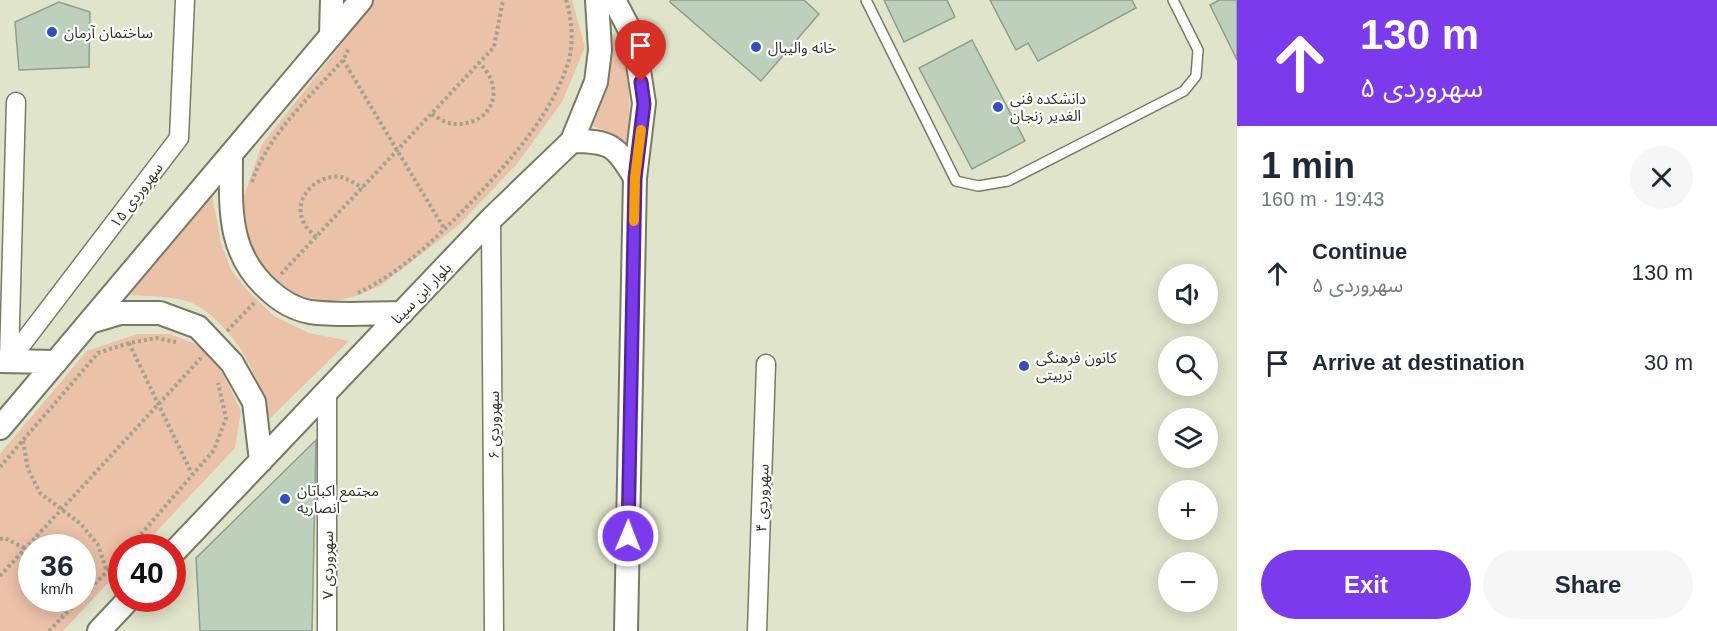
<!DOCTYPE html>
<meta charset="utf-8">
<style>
body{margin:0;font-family:Arial,"Noto Sans Arabic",sans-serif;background:#f6f6f7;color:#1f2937;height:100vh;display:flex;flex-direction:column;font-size:22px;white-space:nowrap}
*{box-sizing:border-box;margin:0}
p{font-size:20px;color:#747a83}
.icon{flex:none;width:33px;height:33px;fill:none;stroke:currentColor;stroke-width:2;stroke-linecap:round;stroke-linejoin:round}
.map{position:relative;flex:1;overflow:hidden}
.sheet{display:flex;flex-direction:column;background:#fff;width:480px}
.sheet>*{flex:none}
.guide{background:#7c3aed;color:#fff;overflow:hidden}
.tools{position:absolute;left:1158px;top:264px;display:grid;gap:12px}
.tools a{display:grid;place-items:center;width:60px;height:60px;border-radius:50%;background:#fff;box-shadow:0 3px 15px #0003;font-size:30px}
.speed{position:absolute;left:18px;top:534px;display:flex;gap:12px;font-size:30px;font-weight:700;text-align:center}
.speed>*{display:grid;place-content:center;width:78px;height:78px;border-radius:50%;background:#fff;box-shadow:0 3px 15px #0003;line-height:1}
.speed small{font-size:15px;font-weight:400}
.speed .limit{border:9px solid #d22;background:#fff;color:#111}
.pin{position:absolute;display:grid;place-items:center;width:51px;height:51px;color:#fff;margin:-62px -26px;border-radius:50% 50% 50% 0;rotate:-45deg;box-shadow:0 0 6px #0007}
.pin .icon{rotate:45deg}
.me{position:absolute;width:66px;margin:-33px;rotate:1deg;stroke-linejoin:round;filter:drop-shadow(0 0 4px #0008)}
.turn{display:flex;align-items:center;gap:21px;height:126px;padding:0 24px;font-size:27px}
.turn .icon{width:78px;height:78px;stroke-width:2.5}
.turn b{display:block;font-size:42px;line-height:51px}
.round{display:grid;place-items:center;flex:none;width:63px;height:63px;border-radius:32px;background:#f6f6f7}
.head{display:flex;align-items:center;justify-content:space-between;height:102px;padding:0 24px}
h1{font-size:36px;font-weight:700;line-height:45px}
.action{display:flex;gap:12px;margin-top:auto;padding:12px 24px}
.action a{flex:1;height:69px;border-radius:36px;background:#7c3aed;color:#fff;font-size:24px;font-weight:700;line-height:69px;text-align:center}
.action a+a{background:#f6f6f7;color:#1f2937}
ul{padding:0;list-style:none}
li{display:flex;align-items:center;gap:18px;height:90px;padding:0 24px}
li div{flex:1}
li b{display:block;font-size:22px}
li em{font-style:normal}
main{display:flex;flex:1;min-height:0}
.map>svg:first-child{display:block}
.green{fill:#ebc1a8;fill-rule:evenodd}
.building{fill:#bcd0bc;stroke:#8c9f8c;stroke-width:1.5}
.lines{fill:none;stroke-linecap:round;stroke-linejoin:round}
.service-casing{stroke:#777b63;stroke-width:12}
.minor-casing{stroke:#777b63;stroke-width:21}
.tertiary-casing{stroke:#777b63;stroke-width:26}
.path{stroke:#a0a38e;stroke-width:4;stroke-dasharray:3 3;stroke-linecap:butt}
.service{stroke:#fff;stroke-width:9}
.minor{stroke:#fff;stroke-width:18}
.tertiary{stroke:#fff;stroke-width:22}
.route-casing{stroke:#51269a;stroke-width:15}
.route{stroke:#7c3aed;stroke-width:10}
.slow{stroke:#f59e0b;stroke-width:10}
.poi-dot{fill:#314fc0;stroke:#fff;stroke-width:2}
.labels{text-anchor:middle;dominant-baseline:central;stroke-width:4.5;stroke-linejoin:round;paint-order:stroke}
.poi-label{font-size:15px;fill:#323329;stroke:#fff;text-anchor:start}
.street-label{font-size:15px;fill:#323329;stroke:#fff}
</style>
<main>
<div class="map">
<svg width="1237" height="631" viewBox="0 0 1237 631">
<rect width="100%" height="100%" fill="#e0e4ca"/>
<path class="green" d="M367,0H572L585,47L562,102L516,165L459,225L380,286L356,296L330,302L293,294L268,273L249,249L240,208L262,144L344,41L355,15Z
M606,21L628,64L631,150C618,134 605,128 585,125Z
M212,195L221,243L231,270L248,291L274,316L309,333L349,341L261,427C260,414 262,397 258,385C250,356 220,316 192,303C177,296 145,296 128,295Z
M137,334H170L206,348L223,374L241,411L235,448L142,547L122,548L121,569L63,631H0V454L87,351ZM32,548H82V598H32Z"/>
<path class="building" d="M671,0H804L819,14L761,81L670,2Z
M884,0H947L955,17L904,42Z
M990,0H1132L1136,8L1038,61L1028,43L1016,50Z
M1219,0H1237V60L1210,5Z
M59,2L90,12L89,67L19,70L15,22Z
M972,40L1025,141L972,169L919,68Z
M316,440L312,631H200L196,558Z"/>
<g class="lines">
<g class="service-casing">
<path id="service" d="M866,0L956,181L978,186L1008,181L1184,91L1196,76L1198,50L1173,0"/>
</g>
<g class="minor-casing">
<path id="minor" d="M491,219L494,631
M9,361L179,138L185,0
M9,361L16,102
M327,631V391
M757,631L766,364"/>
</g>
<g class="tertiary-casing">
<path id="tertiary" d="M614,0L634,38L644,103L635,178L626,631
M331,35L332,0
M572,141C610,141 616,145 635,178
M231,154C231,206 226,253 270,291C281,301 294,309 310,312C340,316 372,313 402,313
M90,322L120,313H160L198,327L232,363L254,402L261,461
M0,361L56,362
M0,428L361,0
M172,554L491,219L572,141L596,82L600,50L597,0
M99,631L130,598"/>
</g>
<path class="path" d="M343,60L445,230
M432,114C439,119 449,125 458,124C495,123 505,86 479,63
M252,182C268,134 310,97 343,60L349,48
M316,237C312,233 306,228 304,223C291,199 317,173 341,177C348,179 356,184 363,188
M281,274L494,47L503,0
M358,293C404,271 443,232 478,195C514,156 551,115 568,63C574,43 572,20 566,0
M227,331L255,302
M129,343L192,474
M23,441L28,469L40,493L81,524L98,545L107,572
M0,467L98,353L129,343L156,338L176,342
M0,539L5,538L26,549
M129,548L214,450L226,418L218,383
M0,576L201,358
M82,597L122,556
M49,631L81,598"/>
<use href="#service" class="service"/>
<use href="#minor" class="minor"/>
<use href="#tertiary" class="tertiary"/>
</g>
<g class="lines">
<g class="route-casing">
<path id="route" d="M628,536L635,178L644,104L641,82"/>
</g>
<use href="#route" class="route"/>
<path class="slow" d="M634,221L635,178L641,130"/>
</g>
<g class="poi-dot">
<circle cx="52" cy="32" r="6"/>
<circle cx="756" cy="47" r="6"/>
<circle cx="998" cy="107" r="6"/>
<circle cx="1024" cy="366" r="6"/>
<circle cx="285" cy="499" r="6"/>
</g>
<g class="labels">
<g class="poi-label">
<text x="64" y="32">ساختمان آرمان</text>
<text x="768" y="47">خانه والیبال</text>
<text x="1010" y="98">دانشکده فنی<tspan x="1010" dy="17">الغدیر زنجان</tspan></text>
<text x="1036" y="357">کانون فرهنگی<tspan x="1036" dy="17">تربیتی</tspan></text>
<text x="297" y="490">مجتمع اکباتان<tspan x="297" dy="17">انصاریه</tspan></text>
</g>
<g class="street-label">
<text transform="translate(136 195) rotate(-53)">سهروردی ۱۵</text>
<text transform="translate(421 293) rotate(-46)">بلوار ابن سینا</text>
<text transform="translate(493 425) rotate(-90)">سهروردی ۶</text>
<text transform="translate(762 498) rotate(-88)">سهروردی ۴</text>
<text transform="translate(327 565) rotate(-90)">سهروردی ۷</text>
</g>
</g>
</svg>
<div class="tools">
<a><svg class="icon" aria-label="sound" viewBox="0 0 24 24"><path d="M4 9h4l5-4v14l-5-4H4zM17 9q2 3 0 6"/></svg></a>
<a><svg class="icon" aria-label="search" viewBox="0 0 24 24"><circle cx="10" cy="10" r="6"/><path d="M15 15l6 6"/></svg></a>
<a><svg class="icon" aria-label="layers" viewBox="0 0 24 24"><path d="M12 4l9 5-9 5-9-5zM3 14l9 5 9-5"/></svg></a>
<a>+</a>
<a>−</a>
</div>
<div class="speed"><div>36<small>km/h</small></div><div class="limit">40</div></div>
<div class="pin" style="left:641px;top:82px;background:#d93025"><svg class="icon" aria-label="arrive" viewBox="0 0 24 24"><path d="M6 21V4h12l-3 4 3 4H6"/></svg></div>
<svg class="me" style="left:628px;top:536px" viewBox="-20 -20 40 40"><circle r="17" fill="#7c3aed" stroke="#fff" stroke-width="3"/><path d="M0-11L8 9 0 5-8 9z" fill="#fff"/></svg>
</div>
<section class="sheet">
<div class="guide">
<div class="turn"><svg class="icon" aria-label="ahead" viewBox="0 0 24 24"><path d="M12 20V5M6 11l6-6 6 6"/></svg><div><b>130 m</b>سهروردی ۵</div></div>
</div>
<div class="head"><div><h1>1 min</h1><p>160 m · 19:43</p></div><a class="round"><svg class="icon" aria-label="close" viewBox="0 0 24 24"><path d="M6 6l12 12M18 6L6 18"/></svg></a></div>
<ul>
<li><svg class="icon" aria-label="ahead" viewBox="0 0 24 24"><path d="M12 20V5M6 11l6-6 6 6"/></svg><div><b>Continue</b><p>سهروردی ۵</p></div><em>130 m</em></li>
<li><svg class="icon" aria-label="arrive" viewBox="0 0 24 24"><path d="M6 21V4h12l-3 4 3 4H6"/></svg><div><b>Arrive at destination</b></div><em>30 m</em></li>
</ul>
<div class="action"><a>Exit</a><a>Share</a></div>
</section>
</main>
